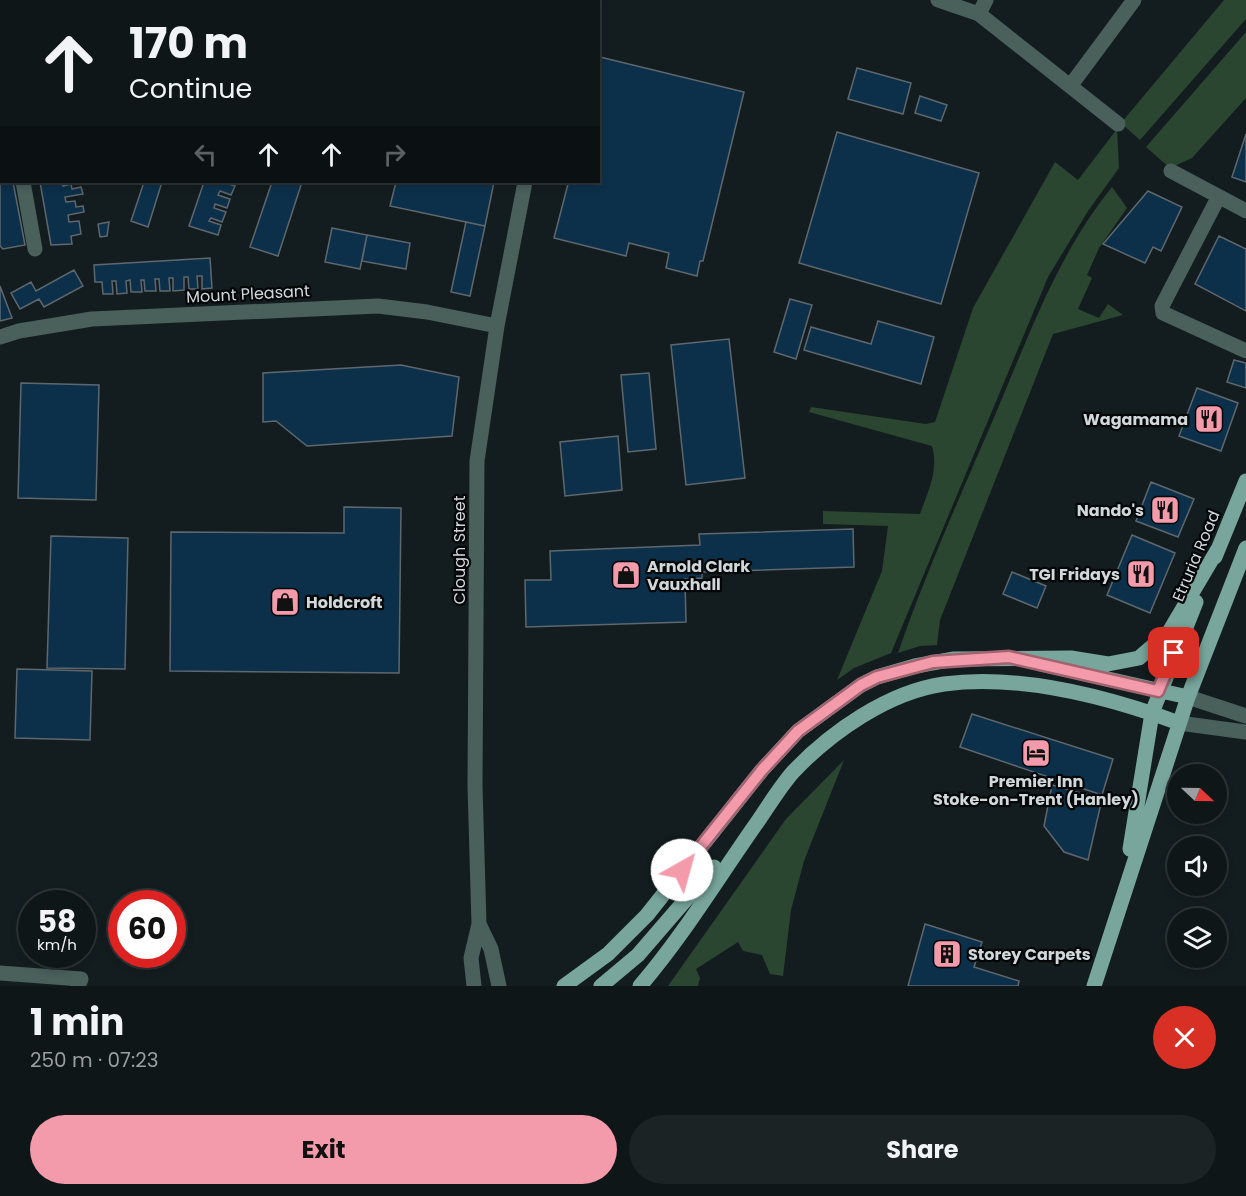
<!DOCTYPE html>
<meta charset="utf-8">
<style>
body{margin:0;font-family:Poppins,sans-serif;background:#1c2324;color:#f1f3f6;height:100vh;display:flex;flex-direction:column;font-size:22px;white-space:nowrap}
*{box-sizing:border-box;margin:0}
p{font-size:20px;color:#9b9fa1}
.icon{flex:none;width:33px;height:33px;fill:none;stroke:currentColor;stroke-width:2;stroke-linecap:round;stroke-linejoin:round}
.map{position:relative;height:986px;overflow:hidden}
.details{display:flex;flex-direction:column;background:#0e1617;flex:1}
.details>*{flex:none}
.hud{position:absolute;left:0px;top:0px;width:600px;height:183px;box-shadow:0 3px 9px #0003,0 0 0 2px #2e3536;background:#0e1617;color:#f1f3f6;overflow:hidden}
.needle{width:39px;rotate:112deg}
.controls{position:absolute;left:1167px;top:764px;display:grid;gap:12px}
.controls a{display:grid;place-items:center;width:60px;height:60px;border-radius:50%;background:#0e1617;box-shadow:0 3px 9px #0003,0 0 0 2px #2e3536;font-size:30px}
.speed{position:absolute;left:18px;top:890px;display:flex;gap:12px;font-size:30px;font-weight:700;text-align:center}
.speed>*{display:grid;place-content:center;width:78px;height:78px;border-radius:50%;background:#0e1617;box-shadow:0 3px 9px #0003,0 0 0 2px #2e3536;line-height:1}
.speed small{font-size:15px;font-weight:400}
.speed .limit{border:9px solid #d22;background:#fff;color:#111}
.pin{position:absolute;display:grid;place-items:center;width:51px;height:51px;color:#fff;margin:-26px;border-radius:12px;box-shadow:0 3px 9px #0006}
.me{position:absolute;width:66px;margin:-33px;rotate:38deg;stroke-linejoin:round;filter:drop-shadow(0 0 4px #0008)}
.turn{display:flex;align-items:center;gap:21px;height:126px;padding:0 30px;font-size:27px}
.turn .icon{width:78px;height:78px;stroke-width:2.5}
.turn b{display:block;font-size:42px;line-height:51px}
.lanes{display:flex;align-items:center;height:57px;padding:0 30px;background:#0003;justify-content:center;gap:30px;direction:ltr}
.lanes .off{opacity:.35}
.round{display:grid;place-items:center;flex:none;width:63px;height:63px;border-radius:32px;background:#1c2324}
.headline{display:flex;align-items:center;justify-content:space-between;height:102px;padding:0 30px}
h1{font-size:36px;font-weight:700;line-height:45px}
.action{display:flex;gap:12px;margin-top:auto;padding:12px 30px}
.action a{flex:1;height:69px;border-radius:36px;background:#f39aab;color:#111;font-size:24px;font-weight:700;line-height:69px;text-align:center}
.action a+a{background:#1c2324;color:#f1f3f6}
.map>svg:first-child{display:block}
.green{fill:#2b4630}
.building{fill:#0c3049;stroke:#5f676e;stroke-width:1.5}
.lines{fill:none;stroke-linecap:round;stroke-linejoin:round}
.minor{stroke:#4a605b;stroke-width:15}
.major{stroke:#78a69c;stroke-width:15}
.route-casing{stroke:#9e646f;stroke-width:15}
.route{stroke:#f39aab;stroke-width:10}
.labels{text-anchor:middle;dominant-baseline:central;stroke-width:4.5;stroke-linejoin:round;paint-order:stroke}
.street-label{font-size:16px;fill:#d1d8d9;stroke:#040607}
.poi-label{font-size:16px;font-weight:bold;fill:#d1d8d9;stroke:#040607;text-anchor:end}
</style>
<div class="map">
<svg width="1246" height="986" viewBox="0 0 1246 986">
<rect width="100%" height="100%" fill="#131d1f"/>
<path class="green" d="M191,0H549L190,1Z
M1224,0H1246V19L1140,140L1121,123Z
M1246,32V98L1192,158L1170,168L1146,147Z
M1117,129L1119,168L1088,211L1048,277L891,653L854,668L837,680L882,571L888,526L823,524V511L920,514C928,491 939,470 932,446L809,412L811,407L926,424L935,422L973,308L1055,162L1078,180Z
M1112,187L1127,208L1099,248L1087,275L1092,278L1078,309L1099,318L1108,304L1123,315L1053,334L940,620L937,645L920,646L898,653C926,572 962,492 996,413C1029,335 1058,254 1112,187Z
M844,760L804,861L791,910L783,976L770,974L762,955L743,951L738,942L696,969L700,978L698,986H668L786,819Z"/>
<path class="building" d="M600,57L744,92L703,261H700L697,276L666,268L669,253L629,243L626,256L554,238L568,184L557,182H598Z
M857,68L911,83L903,114L848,99Z
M920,96L947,105L941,121L915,113Z
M837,132L979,173L941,304L799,263Z
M1246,134V182L1232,177Z
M0,138L2,182H13L25,245L3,249L0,246Z
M40,182H62L63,186L71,184L72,189L81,187L83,194L65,197L66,202L75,201L76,207L83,206L84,212L68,215L69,222L79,221L81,234L71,236L72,244L51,245Z
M144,182H162L148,227L131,221Z
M204,182H223L235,186L231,195L220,191L218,195L230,199L227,208L215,204L214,208L226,212L222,222L211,218L209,221L221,225L218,235L189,226Z
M272,182H302L278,256L250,247Z
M396,182H494L485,226L390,206Z
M1148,191L1182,207L1161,251L1153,247L1145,263L1103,244Z
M109,222L107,236L100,237L98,224Z
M466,222L485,226L470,296L451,292Z
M332,228L367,235L360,269L325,262Z
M367,235L410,243L406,269L362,261Z
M1219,236L1246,249V311L1195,284Z
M210,258L212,288L202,289V276H197L198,289H189L188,277H184V290L173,291V278H169L170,291H160L159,279H155L156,291H145L144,280H141L142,292H131L130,280L126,281L127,293L117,294L116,281H112L113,294H103L102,282H95L94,265Z
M74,270L83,286L44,307L39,299L20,309L11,293L31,282L36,291Z
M0,286L12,318L0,321Z
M790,299L812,305L796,359L774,352Z
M878,321L934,337L921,384L804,350L811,327L871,344Z
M729,339L745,478L686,485L671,345Z
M1234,360L1246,363V388L1227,382Z
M401,365L459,377L452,436L307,446L276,421L263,422V373Z
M649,373L656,449L628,452L621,375Z
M21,383L99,385L96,500L18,498Z
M1197,388L1238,403L1221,451L1179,436Z
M618,436L622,490L565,496L560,442Z
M1151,482L1194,499L1178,537L1136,521Z
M344,507L401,508L399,673L170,671L171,532L344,533Z
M853,529L854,567L702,572V578L685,579L686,622L526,627L525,580H551L550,551L700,545L699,534Z
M1132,535L1175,553L1150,613L1107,595Z
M51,536L128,538L125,669L47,668Z
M1012,572L1046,586L1037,608L1003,594Z
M17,669L92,671L90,740L15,738Z
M972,714L1113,759L1102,795L960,747Z
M1052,785L1102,799L1088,860L1064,852L1044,826Z
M925,924L982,942L974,967L1019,981L1018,986H908Z"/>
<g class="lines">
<path class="minor" d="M115,0V2
M938,0L979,14L1118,124
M570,2L571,0
M979,14L986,0
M0,58L2,66
M1071,85L1134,0
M0,120L2,119
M1171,171L1246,211
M23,182L35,249
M1218,198L1162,306L1163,313L1246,351
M0,337L19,331L92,319L378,306L427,312L497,326
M1188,697L1246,716
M1179,723L1246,732
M479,924L491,949L499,986
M0,973L81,979L78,986
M474,986L471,958L479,924L475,786L477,461L497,326L525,182"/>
<path class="major" d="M1215,557L1246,481
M1041,664L1188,697
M1130,849L1152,713L1196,602
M564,986L608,954L647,915L762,770L798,731L861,685L877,677L915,666L954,659L1071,658L1108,664L1139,658L1169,632L1218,549
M601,986L638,955L714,867
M640,986C683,936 718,878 756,824C768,807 779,788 793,772C831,732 888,692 944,684C1019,674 1108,697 1179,723
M1094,986L1188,697L1246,548"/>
</g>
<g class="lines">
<g class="route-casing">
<path id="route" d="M682,870L762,770L798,731L861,685L877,677L933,662L1009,657L1158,691L1174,653"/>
</g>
<use href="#route" class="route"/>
</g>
<defs>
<g id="restaurant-square" transform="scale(1.5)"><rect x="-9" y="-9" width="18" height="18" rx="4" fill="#f39aab" stroke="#040607"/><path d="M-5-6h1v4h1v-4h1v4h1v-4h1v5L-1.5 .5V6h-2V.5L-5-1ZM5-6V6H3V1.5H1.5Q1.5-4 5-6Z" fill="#111"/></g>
<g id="shop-square" transform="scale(1.5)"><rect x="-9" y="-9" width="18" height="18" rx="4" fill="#f39aab" stroke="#040607"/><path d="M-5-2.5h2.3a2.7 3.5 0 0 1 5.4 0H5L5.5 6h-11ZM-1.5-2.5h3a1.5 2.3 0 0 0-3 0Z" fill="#111"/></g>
<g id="hotel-square" transform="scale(1.5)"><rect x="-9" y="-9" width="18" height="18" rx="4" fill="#f39aab" stroke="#040607"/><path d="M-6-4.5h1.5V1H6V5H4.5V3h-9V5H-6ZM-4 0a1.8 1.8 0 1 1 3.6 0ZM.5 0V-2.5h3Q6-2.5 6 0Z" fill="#111"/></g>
<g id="building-square" transform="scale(1.5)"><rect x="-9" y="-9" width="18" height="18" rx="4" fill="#f39aab" stroke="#040607"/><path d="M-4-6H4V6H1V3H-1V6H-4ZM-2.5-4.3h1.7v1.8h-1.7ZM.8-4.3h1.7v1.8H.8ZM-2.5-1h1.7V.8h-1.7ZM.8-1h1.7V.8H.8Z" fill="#111"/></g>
</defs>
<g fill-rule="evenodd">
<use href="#restaurant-square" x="1209" y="419"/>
<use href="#restaurant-square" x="1165" y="510"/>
<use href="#restaurant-square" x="1141" y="574"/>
<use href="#shop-square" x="626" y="575"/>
<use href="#shop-square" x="285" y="602"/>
<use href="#hotel-square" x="1036" y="753"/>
<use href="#building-square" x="947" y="954"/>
</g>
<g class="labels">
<g class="street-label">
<text transform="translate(248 294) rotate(-3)">Mount Pleasant</text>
<text transform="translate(459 550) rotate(-90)">Clough Street</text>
<text transform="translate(1196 556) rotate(-67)">Etruria Road</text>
</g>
<g class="poi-label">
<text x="1188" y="419">Wagamama</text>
<text x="1144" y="510">Nando's</text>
<text x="647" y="566" text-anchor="start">Arnold Clark<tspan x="647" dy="18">Vauxhall</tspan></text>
<text x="1120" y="574">TGI Fridays</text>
<text x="306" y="602" text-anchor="start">Holdcroft</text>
<text x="1036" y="781" text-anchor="middle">Premier Inn<tspan x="1036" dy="18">Stoke-on-Trent (Hanley)</tspan></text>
<text x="968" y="954" text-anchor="start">Storey Carpets</text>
</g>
</g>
</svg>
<div class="controls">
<a><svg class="needle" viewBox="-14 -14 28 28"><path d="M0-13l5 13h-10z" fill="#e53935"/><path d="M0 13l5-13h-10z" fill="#9b9fa1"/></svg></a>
<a><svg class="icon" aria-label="sound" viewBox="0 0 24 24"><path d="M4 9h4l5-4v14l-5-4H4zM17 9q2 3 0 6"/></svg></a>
<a><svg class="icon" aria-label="layers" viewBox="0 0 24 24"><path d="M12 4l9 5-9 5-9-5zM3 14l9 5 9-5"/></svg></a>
</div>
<div class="speed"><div>58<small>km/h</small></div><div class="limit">60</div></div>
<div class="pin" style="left:1174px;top:653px;background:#d93025"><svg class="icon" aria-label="arrive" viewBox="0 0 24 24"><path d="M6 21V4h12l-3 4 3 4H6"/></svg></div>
<svg class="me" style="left:682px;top:870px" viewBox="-20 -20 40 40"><circle r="19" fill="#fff"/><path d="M0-13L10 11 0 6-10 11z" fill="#f39aab"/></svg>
<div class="hud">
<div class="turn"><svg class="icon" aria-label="ahead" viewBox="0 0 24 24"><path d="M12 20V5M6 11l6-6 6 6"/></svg><div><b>170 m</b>Continue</div></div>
<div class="lanes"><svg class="icon off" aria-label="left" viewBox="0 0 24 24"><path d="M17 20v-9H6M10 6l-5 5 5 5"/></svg><svg class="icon" aria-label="ahead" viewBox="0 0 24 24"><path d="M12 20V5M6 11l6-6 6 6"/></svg><svg class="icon" aria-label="ahead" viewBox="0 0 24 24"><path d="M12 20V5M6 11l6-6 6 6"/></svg><svg class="icon off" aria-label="right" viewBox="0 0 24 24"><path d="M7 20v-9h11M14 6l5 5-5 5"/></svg></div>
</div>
</div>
<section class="details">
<div class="headline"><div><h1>1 min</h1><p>250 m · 07:23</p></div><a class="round" style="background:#d93025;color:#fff"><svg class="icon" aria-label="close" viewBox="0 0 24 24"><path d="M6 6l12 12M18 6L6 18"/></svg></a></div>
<div class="action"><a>Exit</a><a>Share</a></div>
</section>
